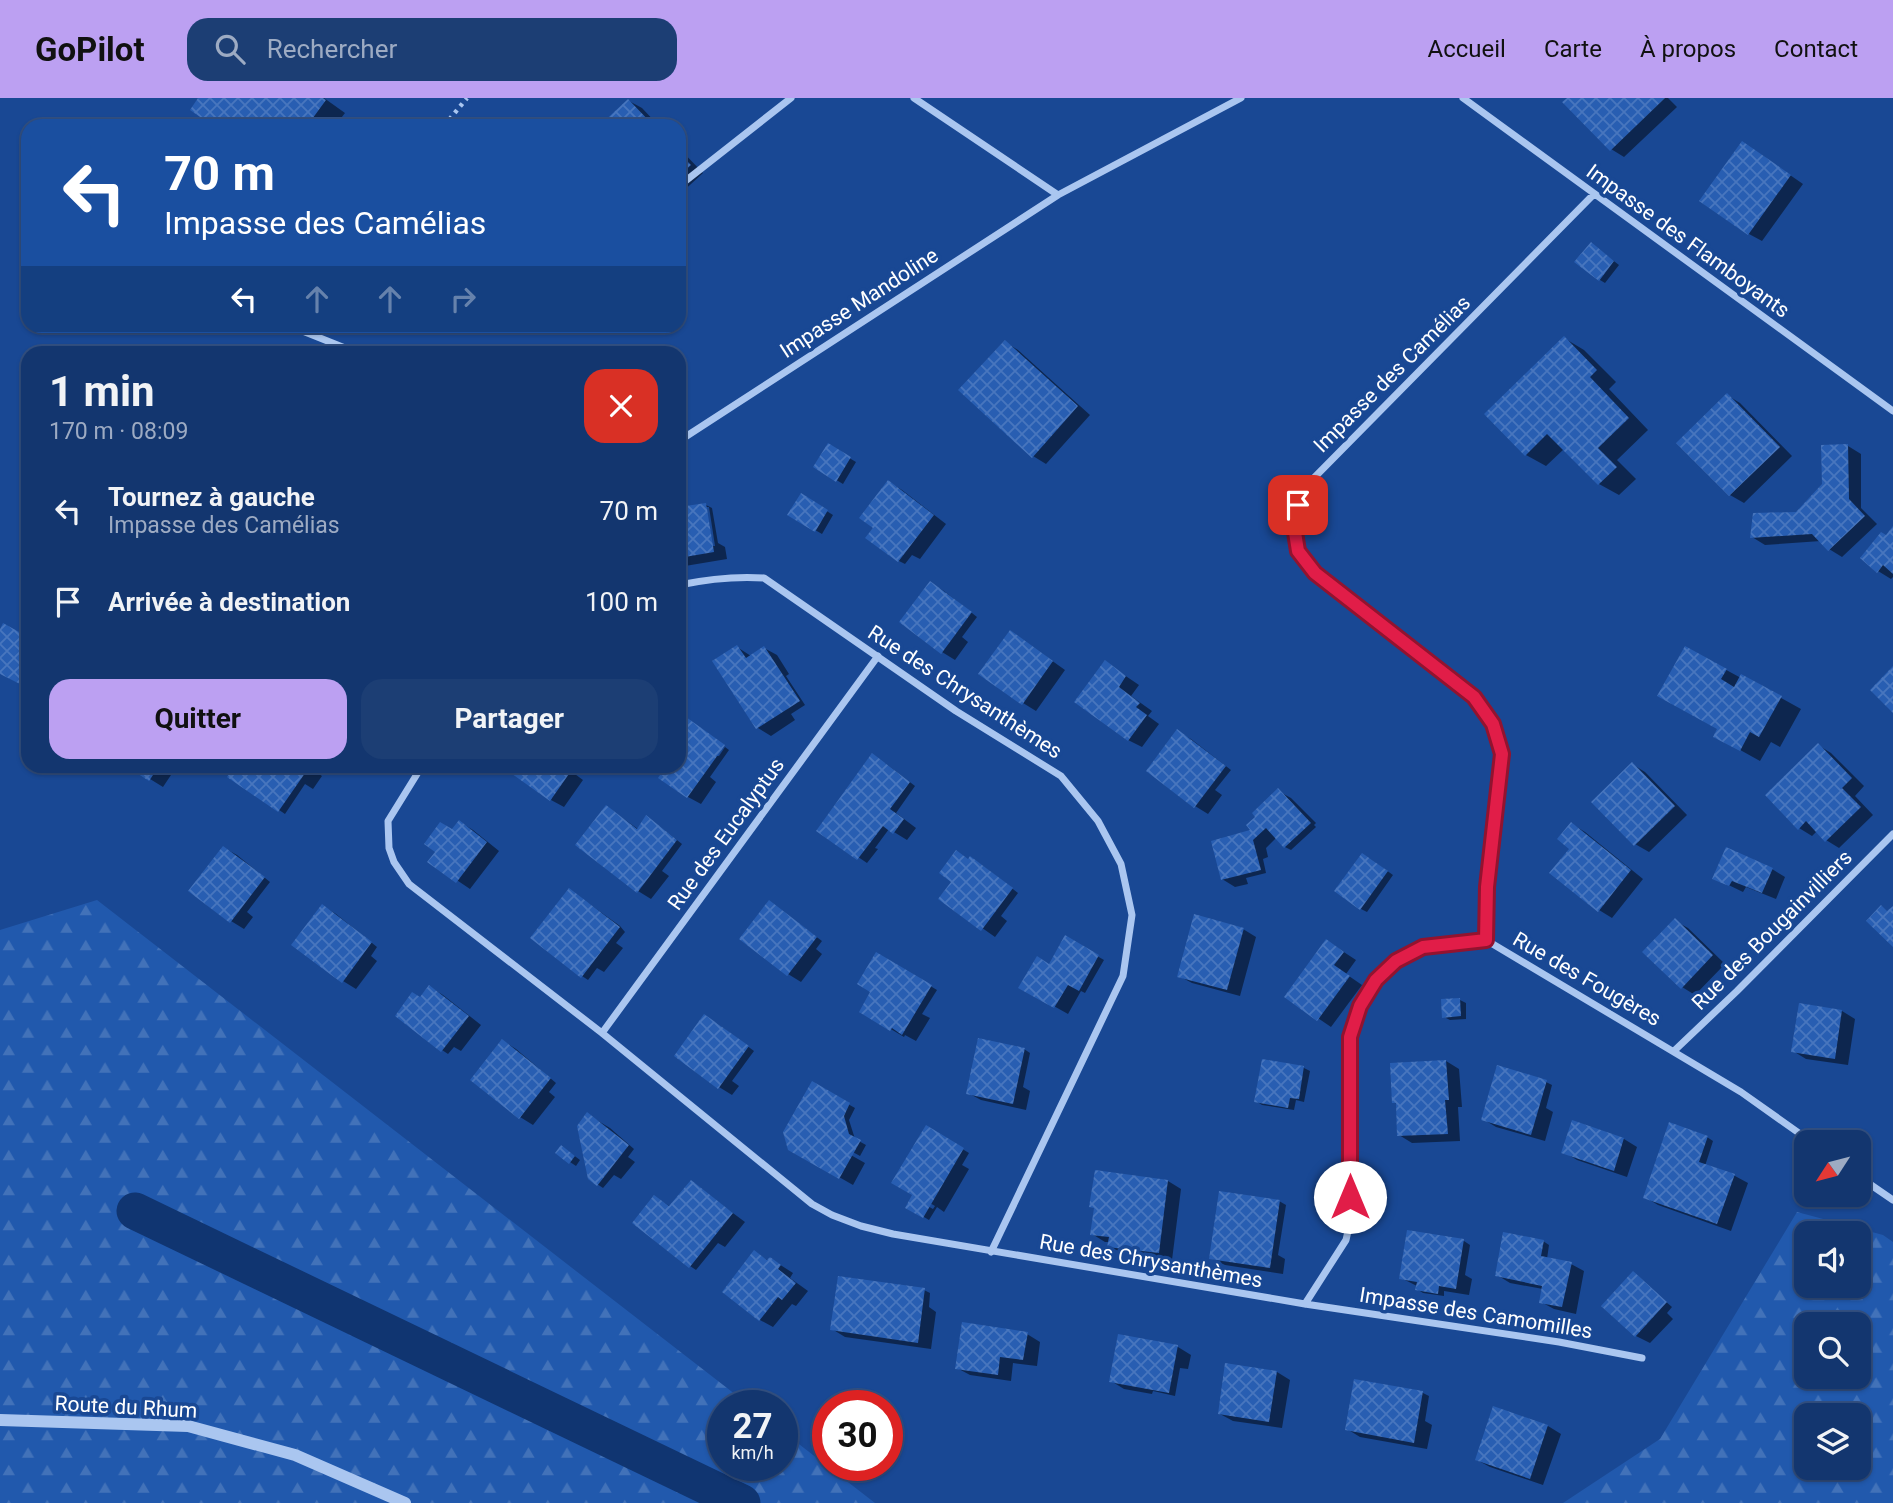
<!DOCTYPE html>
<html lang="fr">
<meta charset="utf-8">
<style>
body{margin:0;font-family:Roboto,sans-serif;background:#1c3e74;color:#f1f3f6;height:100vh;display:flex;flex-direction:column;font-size:26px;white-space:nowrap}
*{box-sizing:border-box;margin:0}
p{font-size:23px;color:#9dabc3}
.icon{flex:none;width:38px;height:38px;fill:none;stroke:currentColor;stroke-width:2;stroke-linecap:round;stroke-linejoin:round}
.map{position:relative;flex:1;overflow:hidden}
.drawer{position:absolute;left:21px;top:248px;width:665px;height:427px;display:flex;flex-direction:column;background:#13366f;border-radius:21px;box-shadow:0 2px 5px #0004,0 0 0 2px #325082}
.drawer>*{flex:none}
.top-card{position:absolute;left:21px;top:21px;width:665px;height:214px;border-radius:21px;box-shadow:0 2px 5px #0004,0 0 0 2px #325082;background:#1a4fa0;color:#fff;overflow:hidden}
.needle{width:46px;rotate:234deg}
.tools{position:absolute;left:1794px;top:1032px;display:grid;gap:14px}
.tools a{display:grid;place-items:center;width:77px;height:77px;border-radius:14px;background:#13366f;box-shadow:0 2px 5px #0004,0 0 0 2px #325082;font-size:35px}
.speed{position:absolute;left:707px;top:1292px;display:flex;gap:14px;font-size:35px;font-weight:700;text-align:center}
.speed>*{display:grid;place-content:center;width:91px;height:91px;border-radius:50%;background:#13366f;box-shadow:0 2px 5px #0004,0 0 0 2px #325082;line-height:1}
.speed small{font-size:18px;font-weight:400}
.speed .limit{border:10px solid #d22;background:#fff;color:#111}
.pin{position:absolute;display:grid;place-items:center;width:60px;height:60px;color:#fff;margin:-30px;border-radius:14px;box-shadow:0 4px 10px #0006}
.me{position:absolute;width:77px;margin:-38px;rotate:0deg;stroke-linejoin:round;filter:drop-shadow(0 0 5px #0008)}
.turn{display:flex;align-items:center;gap:24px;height:147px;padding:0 28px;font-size:32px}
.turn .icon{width:91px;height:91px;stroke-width:2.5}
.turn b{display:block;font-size:49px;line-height:60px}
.lanes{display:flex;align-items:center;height:66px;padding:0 28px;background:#0003;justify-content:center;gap:35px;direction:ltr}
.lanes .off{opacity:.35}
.round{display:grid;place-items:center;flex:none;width:74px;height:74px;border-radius:21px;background:#1c3e74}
.head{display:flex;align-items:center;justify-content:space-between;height:119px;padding:0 28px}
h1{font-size:42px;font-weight:700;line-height:52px}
.action{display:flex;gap:14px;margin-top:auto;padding:14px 28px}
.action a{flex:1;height:80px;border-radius:21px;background:#bca0f2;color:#111;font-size:28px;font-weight:700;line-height:80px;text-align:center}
.action a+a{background:#1c3e74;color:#f1f3f6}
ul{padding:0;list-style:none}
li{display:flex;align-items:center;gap:21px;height:91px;padding:0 28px}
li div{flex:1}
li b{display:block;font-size:26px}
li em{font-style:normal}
header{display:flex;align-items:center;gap:42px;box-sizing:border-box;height:98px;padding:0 35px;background:#bca0f2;color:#111}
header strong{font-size:33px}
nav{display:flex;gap:38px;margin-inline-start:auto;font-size:24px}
.search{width:490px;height:63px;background:#1c3e74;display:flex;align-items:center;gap:18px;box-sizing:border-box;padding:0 24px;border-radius:21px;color:#9dabc3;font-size:26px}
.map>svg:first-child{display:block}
.forest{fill:url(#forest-firs);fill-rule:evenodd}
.shadow{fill:#0007;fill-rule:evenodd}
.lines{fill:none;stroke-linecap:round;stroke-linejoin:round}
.canal{stroke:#103571;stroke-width:37}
.building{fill:url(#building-cross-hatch)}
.path{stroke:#aac6f0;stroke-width:4.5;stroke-dasharray:3.5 5;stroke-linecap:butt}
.minor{stroke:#aac6f0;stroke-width:7}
.tertiary{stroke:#aac6f0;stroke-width:12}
.route-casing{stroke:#92132f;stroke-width:18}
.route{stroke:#e11d48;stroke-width:12}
.labels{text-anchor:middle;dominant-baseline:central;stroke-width:7;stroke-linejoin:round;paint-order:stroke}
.street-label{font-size:21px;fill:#fff;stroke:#194894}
</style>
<header>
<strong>GoPilot</strong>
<div class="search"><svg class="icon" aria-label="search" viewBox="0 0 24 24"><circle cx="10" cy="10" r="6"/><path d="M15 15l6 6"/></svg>Rechercher</div>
<nav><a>Accueil</a><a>Carte</a><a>À propos</a><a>Contact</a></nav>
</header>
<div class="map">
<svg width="1893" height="1405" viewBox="0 0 1893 1405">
<defs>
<pattern id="forest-firs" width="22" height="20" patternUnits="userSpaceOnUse" patternTransform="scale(1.75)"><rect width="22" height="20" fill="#2159ad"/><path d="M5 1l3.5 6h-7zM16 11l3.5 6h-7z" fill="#4272b9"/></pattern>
<pattern id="building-cross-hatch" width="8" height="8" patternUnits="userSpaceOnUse" patternTransform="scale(1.75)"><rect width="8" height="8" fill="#285eb2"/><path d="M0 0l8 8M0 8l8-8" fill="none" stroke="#4876be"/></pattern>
</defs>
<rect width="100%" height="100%" fill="#194894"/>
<path class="forest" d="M97,802L749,1307H723V1367H782V1333L875,1405H0V832Z
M1797,1114L1883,1137L1893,1144V1405H1563L1660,1341ZM1806,1136H1858V1188H1806ZM1806,1227H1858V1279H1806ZM1806,1318H1858V1370H1806Z"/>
<path class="shadow" d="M200,0H324L345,15L335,28H216Z
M1569,0H1668L1677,9L1624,59L1611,51Z
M629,3L642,10L659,28H601Z
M679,50L703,75L679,97Z
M1755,53L1803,86L1762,143L1749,136Z
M1597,150L1619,167L1605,185L1600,182Z
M1564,240L1584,252L1616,284L1609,291L1648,332L1617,362L1636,381L1619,397L1599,386L1564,351L1546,368L1526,357Z
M1005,244L1018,252L1090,317L1046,366L1033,358Z
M1727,297L1740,305L1792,358L1744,405L1730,397L1678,345Z
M829,348L856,364L843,386L815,369Z
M1848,348L1861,356V410L1877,426L1842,459L1829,451L1821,443L1765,447L1752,439L1796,416L1824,386Z
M889,384L902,392L946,426L920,461L912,457L905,466L899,463L881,437Z
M801,397L833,417L822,436L789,417Z
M706,407L712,410L718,445L725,449L727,461L679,469V411ZM705,409H709L715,448H712Z
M1893,430V479L1891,481L1878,473L1863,460L1887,439Z
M931,485L944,493L977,519L962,539L968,544L955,562L942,554Z
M737,549L751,558L764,550L777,557L789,576L786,578L805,607L791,616L795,622L771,638L758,630Z
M1686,550L1741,580L1742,578L1801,611L1780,649L1771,644L1760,663L1715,638L1719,631Z
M1051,562L1065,572L1036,613L1023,605Z
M1105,564L1139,587L1131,598L1152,613L1148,618L1159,626L1142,649L1128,642Z
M679,618L715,658H719L725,649L729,652L710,679L716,684L701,706L688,699L679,668Z
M1178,634L1191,641L1231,672L1215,692L1222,697L1208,716L1195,708Z
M1818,647L1831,655L1864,688L1855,698L1873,717L1839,750L1826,742L1817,733L1812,738L1799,730Z
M885,665L915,688L896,715L916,730L907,742L889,731L875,750L878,751L867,765L818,732Z
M1632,666L1645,674L1687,717L1649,754L1635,746Z
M129,668H177L163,689Z
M308,668L322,678L313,691L305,686L285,716L229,678Z
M564,668L583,682L564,709L551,702Z
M1278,693L1291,700L1316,725L1314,727L1316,729L1291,752L1285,749L1277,739L1266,750L1268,759L1263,761L1266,775L1246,780L1248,786L1235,789L1222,781Z
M607,709L638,731L653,723L682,746L662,773L669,778L651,801L638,793Z
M460,724L473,732L499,753L470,791L430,764Z
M1572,726L1585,734L1643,781L1612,820L1599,812L1571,751Z
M224,750L237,757L270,784L247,814L253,819L244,831L231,823Z
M970,760L983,768L1018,795L1001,818L1007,823L995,839L941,801Z
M1369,760L1393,777L1367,814L1361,811Z
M1772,771L1785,779L1776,801L1746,789L1743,794L1714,780Z
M588,805L620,828L625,834L616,845L623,850L604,874L597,870L588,882L582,878Z
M323,808L336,816L377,849L371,858L377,863L356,891L343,883Z
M775,808L822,843L816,851L822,856L801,884L788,876Z
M1675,823L1688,830L1725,866L1695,897L1682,889Z
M1243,831L1256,839L1240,898L1192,885L1179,878Z
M1066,840L1104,862L1085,895L1081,893L1068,916L1020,889L1050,868Z
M1327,843L1356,862L1346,876L1362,887L1331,929L1287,899Z
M877,856L937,892L922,916L930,920L916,943L905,937L904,939L861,913L873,894Z
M430,889L443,897L481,927L461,953L454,949L448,956L442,952L420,901Z
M1460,902L1466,905V921L1450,922L1444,919Z
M1801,907L1842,913L1855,921L1848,967L1806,961L1793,953Z
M705,918L718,926L754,953L732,983L739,988L732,997L719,989Z
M503,943L516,951L556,985L549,994L555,999L533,1027L520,1019Z
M1024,951L1030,955L1023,989L1030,993L1026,1012L981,1002L968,995Z
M1263,963L1304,970L1310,973L1304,1004L1296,1002L1294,1012L1262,1007L1256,1003Z
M1446,963L1459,971L1462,1009H1458L1460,1043L1412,1045L1399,1037L1397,1006L1394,1004Z
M1546,984L1552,987L1546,1010L1553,1014L1545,1043L1496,1029L1483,1021Z
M839,1001L855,1010L849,1022L855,1041L866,1047L860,1058L840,1047V1051L865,1065L853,1087L790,1051Z
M588,1017L610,1030L634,1051L628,1059L635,1064L621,1081L614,1077L603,1090L597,1086Z
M1573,1024L1624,1041L1637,1049L1627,1079L1577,1062L1564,1054Z
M926,1029L969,1055L962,1067L969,1071L944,1114L937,1109L929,1122L907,1109L913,1100L933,1111L935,1108L894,1084Z
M1707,1039L1713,1043L1705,1068L1735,1078L1748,1085L1731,1133L1658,1107L1645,1099Z
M568,1053L580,1062L576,1068L570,1064Z
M1168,1083L1181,1091L1172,1162L1122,1155L1109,1148L1110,1144H1105L1092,1136Z
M710,1098L745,1124L725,1149L718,1145L696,1172L690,1168L655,1099L671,1109Z
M1279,1103L1286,1107L1278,1157L1285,1161L1283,1176L1225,1167L1211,1160Z
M1425,1136L1464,1143L1470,1147L1465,1177L1472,1181L1469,1197L1444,1193V1198L1423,1195L1417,1191V1188L1401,1180Z
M1543,1143L1549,1147L1547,1161L1571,1166L1584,1173L1576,1216L1554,1211L1541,1204L1543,1191L1510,1185L1497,1177Z
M755,1155L769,1163L771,1161L793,1175L790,1180L808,1193L796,1208L792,1206L773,1229L760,1222L724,1194Z
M1633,1175L1672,1209L1667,1215L1673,1221L1650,1245L1636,1238L1603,1207Z
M924,1192L930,1195L929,1209L936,1214L931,1251L845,1239L832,1231Z
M1027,1236L1040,1244L1037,1268L1013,1265L1011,1283L970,1277L957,1270Z
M1119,1238L1178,1249L1191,1257L1188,1271L1180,1270L1175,1298L1153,1293L1152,1296L1124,1291L1111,1283Z
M1277,1274L1290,1282L1282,1330L1233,1323L1220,1316Z
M1355,1283L1423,1295L1429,1298L1425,1323L1432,1327L1427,1351L1360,1339L1347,1331Z
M1548,1328L1561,1336L1543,1387L1490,1369L1477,1362Z"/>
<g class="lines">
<path class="canal" d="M135,1113L742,1405"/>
</g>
<path class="building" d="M198,0H323L326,2L307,28H213L190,12Z
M1567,0H1665L1610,53L1562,4Z
M628,1L654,28H599Z
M1742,43L1791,77L1748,137L1699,103Z
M679,55L691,67L679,78Z
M1591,144L1614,163L1599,183L1574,164Z
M1564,238L1597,272L1590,279L1629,320L1598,350L1617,369L1598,387L1547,336L1525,358L1484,316Z
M1005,242L1078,308L1032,360L958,292Z
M1727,295L1780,349L1729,398L1676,345Z
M828,345L851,359L836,384L813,369Z
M1848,346L1849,401L1865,418L1828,453L1812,436L1750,440L1753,415L1796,414L1822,386L1821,347Z
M888,382L934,417L898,464L865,440L873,430L859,420Z
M801,395L828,412L815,434L787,417Z
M706,405L714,454L679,460V409Z
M1893,428V476L1883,467L1877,475L1860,460L1881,434L1886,437Z
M930,483L972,514L941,556L899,524Z
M3,525L28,539V584L26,589L0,576V531Z
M1010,532L1053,563L1022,607L978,576Z
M737,547L746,560L764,548L800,603L756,631L712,563Z
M1685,548L1727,571L1721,581L1734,589L1741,576L1782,598L1759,639L1750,634L1740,653L1713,639L1717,631L1657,598Z
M1105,562L1126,578L1119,589L1140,605L1136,609L1147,617L1128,643L1074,604Z
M1893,568V615L1870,592Z
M679,614L725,647L687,700L658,680L666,668H679Z
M1177,631L1226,668L1194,710L1146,673Z
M1818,645L1852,680L1842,690L1861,709L1825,744L1806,723L1798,732L1765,697Z
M872,655L910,684L890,711L904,721L893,736L883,728L857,762L816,733Z
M1632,664L1675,708L1634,748L1591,704Z
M126,668H159L149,683Z
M234,668H310L278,714L227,679Z
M501,668H564L571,673L550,703Z
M1278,690L1311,725L1284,750L1266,730L1253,742L1261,772L1221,782L1211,743L1250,732L1246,727L1255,719L1252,715Z
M606,707L637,731L646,717L677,742L637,795L575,747Z
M459,722L487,744L456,785L427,764L435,754L424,746L440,724L452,731Z
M1571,724L1631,772L1598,814L1549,775L1569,751L1557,741Z
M223,748L265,779L230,825L188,793Z
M1726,749L1773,770L1762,795L1732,783L1729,788L1712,781Z
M956,752L968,761L970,758L1013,790L981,833L938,801L951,784L939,775Z
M1362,755L1388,773L1360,812L1334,793Z
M569,790L620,829L581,880L530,840Z
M769,802L817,839L787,878L739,841Z
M322,806L372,844L342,885L291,847Z
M1881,807L1887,813L1893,808V849L1866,823Z
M1194,816L1244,830L1227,892L1177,879Z
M1675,820L1713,857L1681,891L1642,854Z
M1065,837L1099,857L1079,893L1068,887L1054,910L1018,890L1037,858L1049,866Z
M1326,841L1344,854L1334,867L1350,878L1317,923L1284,899Z
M876,854L932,887L902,937L892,930L890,933L859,914L870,894L857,886Z
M429,887L469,918L441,954L395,918L412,894L420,899Z
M1460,900L1461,918L1442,920L1441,901Z
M1799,905L1842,912L1835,961L1791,954Z
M704,916L749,948L718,991L674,958Z
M978,940L1025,950L1013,1006L966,996Z
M502,941L551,980L519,1021L470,982Z
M1262,961L1304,968L1299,1001L1290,1000L1288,1010L1254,1004Z
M1446,962L1449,1002H1445L1448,1036L1397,1038L1396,1005H1392L1390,965Z
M1497,967L1547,982L1531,1037L1481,1022Z
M812,983L850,1005L844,1018L849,1036L861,1042L839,1081L788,1052L783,1034Z
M587,1014L629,1047L597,1088L588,1081L577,1028Z
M1572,1022L1624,1040L1614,1073L1561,1055Z
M1669,1024L1708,1038L1699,1064L1735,1076L1717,1126L1643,1100Z
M926,1027L964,1050L923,1120L905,1110L912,1097L891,1085Z
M561,1047L575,1058L569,1066L555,1055Z
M1095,1072L1168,1082L1159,1155L1107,1149L1109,1139L1090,1137L1094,1110L1089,1109Z
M691,1082L733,1115L689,1170L632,1125L654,1097L669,1108Z
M1219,1093L1280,1102L1270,1170L1209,1161Z
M1407,1132L1464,1141L1456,1191L1439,1188L1438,1196L1415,1192L1417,1184L1399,1181Z
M1503,1134L1544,1142L1541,1158L1572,1164L1562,1209L1539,1205L1542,1188L1495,1178Z
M754,1152L767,1162L770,1159L781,1167L778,1171L796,1185L782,1202L778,1199L759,1223L722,1194Z
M1633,1173L1667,1204L1635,1239L1601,1208Z
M838,1178L925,1190L918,1245L830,1232Z
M962,1224L1028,1234L1023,1262L1000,1259L998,1277L955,1271Z
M1118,1236L1178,1247L1169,1295L1109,1284Z
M1225,1265L1277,1273L1269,1324L1218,1316Z
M1354,1281L1423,1293L1414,1345L1345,1332Z
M1493,1308L1548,1327L1530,1381L1475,1362Z"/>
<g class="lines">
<path class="path" d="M444,28L467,0"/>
<path class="minor" d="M914,0L1058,97
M1463,0L1893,313
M679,88L791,0
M290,228L350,252L353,256
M679,343L1058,97L1241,0
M679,487C708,481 735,478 764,480L956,613L1061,678L1098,723L1121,766L1132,817L1123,878L991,1154
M422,668L388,723L389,750L394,764L409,786L602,935L812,1106L832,1117L861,1128L893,1136L1305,1206L1559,1244L1642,1260
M1486,842L1487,789L1502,656L1493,626L1474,599L1315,475L1298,453L1293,422L1302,392L1594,96
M602,935L878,558
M1674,953L1737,893L1893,736
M1858,1078L1893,1102
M1305,1206L1346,1142L1350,1124V939L1360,908L1376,882L1396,863L1423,849L1486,842L1741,994L1813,1045"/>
<path class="tertiary" d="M0,1322L188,1328L295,1357L405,1405"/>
</g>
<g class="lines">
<g class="route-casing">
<path id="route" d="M1298,407L1293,422L1298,453L1315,475L1474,599L1493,626L1502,656L1487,789L1486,842L1423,849L1396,863L1376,882L1360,908L1350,939V1099"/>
</g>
<use href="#route" class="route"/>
</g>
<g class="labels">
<g class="street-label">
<text transform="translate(1688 143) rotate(36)">Impasse des Flamboyants</text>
<text transform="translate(859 205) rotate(-33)">Impasse Mandoline</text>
<text transform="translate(1392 276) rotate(-45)">Impasse des Camélias</text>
<text transform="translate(965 594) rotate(33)">Rue des Chrysanthèmes</text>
<text transform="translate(726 736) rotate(-54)">Rue des Eucalyptus</text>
<text transform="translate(1772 832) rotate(-45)">Rue des Bougainvilliers</text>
<text transform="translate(1587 881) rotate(30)">Rue des Fougères</text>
<text transform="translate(1151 1163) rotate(10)">Rue des Chrysanthèmes</text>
<text transform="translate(1476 1215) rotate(9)">Impasse des Camomilles</text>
<text transform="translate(126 1309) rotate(3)">Route du Rhum</text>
</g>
</g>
</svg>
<div class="tools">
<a><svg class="needle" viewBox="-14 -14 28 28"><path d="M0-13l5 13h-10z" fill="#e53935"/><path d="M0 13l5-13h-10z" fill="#9dabc3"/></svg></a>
<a><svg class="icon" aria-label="sound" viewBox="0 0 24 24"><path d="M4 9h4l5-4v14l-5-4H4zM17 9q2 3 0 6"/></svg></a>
<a><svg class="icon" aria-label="search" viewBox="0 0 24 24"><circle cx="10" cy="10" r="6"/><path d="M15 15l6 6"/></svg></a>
<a><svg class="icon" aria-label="layers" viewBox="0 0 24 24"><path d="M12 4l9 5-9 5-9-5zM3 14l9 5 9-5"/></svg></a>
</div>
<div class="speed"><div>27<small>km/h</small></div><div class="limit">30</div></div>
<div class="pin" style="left:1298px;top:407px;background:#d93025"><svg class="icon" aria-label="arrive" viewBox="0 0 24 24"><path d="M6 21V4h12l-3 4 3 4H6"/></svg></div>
<svg class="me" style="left:1350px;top:1099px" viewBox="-20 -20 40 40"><circle r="19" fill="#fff"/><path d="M0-13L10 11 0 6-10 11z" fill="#e11d48"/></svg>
<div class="top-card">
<div class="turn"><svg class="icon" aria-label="left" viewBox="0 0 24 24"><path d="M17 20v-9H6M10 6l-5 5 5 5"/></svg><div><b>70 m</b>Impasse des Camélias</div></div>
<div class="lanes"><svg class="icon" aria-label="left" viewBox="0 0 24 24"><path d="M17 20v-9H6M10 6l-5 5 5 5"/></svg><svg class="icon off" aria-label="ahead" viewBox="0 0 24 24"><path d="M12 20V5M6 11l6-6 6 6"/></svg><svg class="icon off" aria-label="ahead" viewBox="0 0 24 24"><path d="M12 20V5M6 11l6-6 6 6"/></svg><svg class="icon off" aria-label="right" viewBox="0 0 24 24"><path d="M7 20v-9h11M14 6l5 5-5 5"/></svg></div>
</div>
<section class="drawer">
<div class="head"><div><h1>1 min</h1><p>170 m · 08:09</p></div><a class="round" style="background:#d93025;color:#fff"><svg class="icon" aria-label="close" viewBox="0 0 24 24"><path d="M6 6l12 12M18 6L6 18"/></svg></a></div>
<ul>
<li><svg class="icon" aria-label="left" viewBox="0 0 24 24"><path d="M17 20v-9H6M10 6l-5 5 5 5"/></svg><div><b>Tournez à gauche</b><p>Impasse des Camélias</p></div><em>70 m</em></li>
<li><svg class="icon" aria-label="arrive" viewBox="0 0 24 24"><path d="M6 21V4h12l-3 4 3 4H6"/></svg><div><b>Arrivée à destination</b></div><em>100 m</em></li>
</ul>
<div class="action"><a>Quitter</a><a>Partager</a></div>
</section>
</div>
